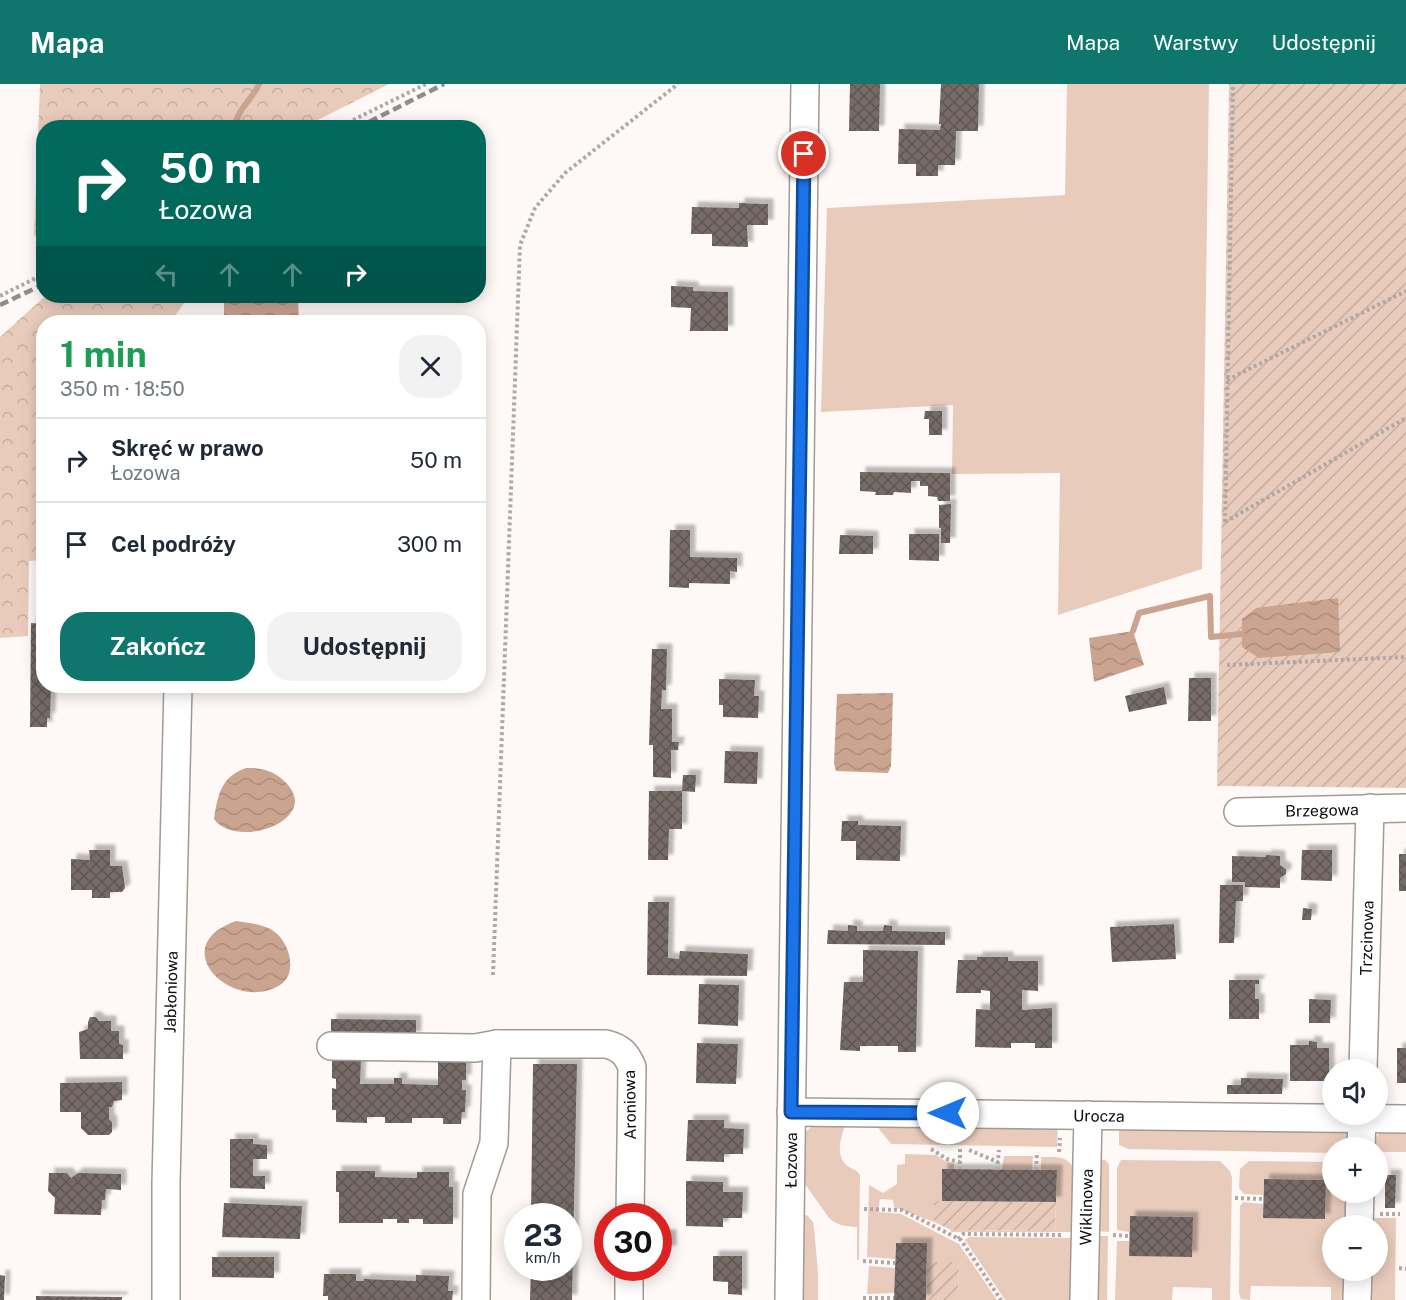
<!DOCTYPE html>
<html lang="pl">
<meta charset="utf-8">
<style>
body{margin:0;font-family:"Public Sans",sans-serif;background:#f2f2f3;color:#1f2937;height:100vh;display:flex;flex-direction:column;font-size:22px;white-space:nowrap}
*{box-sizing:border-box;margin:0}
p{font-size:20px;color:#747a83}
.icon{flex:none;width:33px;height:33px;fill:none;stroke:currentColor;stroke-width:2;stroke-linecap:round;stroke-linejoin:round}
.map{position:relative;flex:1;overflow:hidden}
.details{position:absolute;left:36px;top:231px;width:450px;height:378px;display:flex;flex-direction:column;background:#fff;border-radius:24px;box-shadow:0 3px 15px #0003}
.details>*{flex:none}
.banner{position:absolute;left:36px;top:36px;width:450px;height:183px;border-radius:24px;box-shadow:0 3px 15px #0003;background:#00695c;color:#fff;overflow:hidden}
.controls{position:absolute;left:1322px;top:975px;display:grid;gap:12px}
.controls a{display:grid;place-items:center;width:66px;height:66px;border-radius:50%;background:#fff;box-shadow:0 3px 15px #0003;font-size:30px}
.speed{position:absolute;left:504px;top:1119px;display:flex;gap:12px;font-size:30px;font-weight:700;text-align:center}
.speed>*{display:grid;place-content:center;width:78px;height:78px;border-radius:50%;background:#fff;box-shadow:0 3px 15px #0003;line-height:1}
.speed small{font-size:15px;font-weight:400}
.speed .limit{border:9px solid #d22;background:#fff;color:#111}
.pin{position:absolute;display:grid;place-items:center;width:51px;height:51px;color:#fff;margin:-26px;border:3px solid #fff;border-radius:50%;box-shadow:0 2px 6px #0007}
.me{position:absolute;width:66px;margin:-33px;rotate:270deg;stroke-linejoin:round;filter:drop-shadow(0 0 4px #0008)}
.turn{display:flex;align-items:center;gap:21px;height:126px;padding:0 24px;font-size:27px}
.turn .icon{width:78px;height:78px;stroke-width:2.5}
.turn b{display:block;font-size:42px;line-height:51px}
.lanes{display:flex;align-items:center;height:57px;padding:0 24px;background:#0003;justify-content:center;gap:30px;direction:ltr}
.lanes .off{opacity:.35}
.round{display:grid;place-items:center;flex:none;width:63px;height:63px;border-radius:24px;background:#f2f2f3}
.summary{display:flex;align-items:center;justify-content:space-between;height:102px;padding:0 24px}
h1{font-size:36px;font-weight:700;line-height:45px;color:#1e9e55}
.action{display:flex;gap:12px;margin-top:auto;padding:12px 24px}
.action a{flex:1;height:69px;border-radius:24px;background:#0f766e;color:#fff;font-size:24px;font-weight:700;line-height:69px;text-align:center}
.action a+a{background:#f2f2f3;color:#1f2937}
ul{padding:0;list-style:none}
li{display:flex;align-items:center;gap:18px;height:84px;padding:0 24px;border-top:2px solid #e0e1e3}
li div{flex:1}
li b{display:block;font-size:22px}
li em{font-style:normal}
header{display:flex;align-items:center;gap:36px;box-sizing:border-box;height:84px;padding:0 30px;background:#0f766e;color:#fff}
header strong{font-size:28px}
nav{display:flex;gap:33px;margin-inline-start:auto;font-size:21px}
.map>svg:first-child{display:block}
.grass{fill:#e9cbbb}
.forest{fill:url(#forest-crowns)}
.garden{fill:url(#garden-furrows)}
.water{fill:url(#water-waves)}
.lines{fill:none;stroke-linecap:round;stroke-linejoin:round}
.stream{stroke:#cba48f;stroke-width:6}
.building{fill:url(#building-cross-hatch);filter:url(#shadow)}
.minor-casing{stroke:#a49993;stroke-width:30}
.path{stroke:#aea9a7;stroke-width:4;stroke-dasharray:3 3;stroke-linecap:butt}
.minor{stroke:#fff;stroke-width:27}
.rail{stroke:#918d8b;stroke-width:4.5;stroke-dasharray:9 4.5;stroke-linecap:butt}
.route-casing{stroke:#114b97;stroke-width:15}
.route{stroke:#1a73e8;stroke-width:10}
.labels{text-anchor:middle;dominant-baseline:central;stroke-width:4.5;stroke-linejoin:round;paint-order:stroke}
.street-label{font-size:16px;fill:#0f0b09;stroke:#fff}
</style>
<header>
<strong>Mapa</strong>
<nav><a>Mapa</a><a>Warstwy</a><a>Udostępnij</a></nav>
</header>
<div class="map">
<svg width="1406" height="1216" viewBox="0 0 1406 1216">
<defs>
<pattern id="forest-crowns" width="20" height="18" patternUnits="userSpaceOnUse" patternTransform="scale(1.5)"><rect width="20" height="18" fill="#e9cbbb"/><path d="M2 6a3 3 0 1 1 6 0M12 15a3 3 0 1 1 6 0" fill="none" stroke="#c7ad9f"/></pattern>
<pattern id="garden-furrows" width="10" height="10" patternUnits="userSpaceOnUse" patternTransform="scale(1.5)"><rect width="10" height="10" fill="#e9cbbb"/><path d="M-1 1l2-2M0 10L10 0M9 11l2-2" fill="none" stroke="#c7ad9f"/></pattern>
<pattern id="water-waves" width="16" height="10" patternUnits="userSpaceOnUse" patternTransform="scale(1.5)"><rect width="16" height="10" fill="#cba48f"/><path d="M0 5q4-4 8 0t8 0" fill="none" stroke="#ad8c7a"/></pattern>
<pattern id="building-cross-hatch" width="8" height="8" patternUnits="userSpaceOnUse" patternTransform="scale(1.5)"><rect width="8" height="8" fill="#756b66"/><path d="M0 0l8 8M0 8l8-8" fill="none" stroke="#5e5652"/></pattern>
<filter id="shadow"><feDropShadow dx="5.5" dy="-5.5" stdDeviation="1.5" flood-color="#0004"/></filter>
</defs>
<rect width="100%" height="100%" fill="#fef9f7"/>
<path class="grass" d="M1067,0H1209L1202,485L1058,531L1060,389L952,390L953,321L821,328L827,124L1065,111Z
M846,1038C842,1052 833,1072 849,1083C854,1086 857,1086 860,1091L859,1176H857V1143C845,1142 838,1142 829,1134L800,1093L803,1051C814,1036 829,1038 846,1038Z
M876,1041H1058L1057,1063L891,1060Z
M1119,1041L1342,1045L1348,1049V1054L1343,1063L1332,1064V1069L1128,1065L1119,1061Z
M1406,1045V1068H1377V1064H1368L1381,1047Z
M905,1070L936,1071L945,1077L954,1079V1085H942V1117H934V1138L894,1123L893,1116L880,1115L878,1128L901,1130L959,1160L997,1216H958L959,1178H927V1159H896L895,1175L867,1173L869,1101L883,1109L897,1100V1081L905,1080Z
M1004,1072H1033L1032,1086H1002Z
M1041,1073C1054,1073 1066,1071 1073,1083V1148H951V1146L1055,1147L1057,1087L1041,1086Z
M1094,1075L1105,1076L1109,1080V1148L1096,1147Z
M1121,1076L1220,1077L1230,1087L1232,1094L1230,1216H1212V1204L1173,1203L1172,1216H1115L1117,1157H1129V1172H1192V1133L1130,1132L1129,1148L1117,1146V1084Z
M1249,1077L1332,1078V1108L1348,1109L1347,1141L1332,1142V1186L1347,1187L1344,1213L1341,1216H1331V1203L1251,1202L1250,1216L1241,1215L1239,1209L1240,1122L1243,1118L1263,1120V1133L1325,1134L1326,1096L1264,1095L1263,1111L1244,1110L1239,1104L1240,1085Z
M807,1131L813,1138L814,1144L818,1188V1216H798L803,1132Z
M1367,1134H1396L1395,1216H1367V1187L1377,1186V1142L1367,1141Z
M1096,1152H1108L1107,1216H1096Z
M969,1153L1075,1154L1074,1216H1005L965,1156Z
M869,1182L895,1184V1209L867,1210Z"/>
<path class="forest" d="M40,0H389L322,34L300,43L44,44L43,148L34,152Z
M49,212H189L172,236V238H44L43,476L29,477L28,552L0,554V253L43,214Z"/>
<path class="garden" d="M1229,0H1406V704L1217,702Z
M934,1117L1056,1118L1055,1147L951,1146L934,1138Z
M927,1178H959L958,1216H926Z"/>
<path class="water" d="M224,212H298L299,238H224Z
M1338,514L1340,568L1259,574L1242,563V535L1256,524Z
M1133,547L1144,581L1094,598L1089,554Z
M893,609L891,682L888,689L836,687L834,680L837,610Z
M246,684C252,684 259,684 265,686C281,690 303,710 292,727C279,749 229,757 214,735C218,710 221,693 246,684Z
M236,837C249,839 261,840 272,846C289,856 299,889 280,901C234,930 163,863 236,837Z"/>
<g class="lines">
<path class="stream" d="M235,44C236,26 253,15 259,0
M1133,547L1139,529L1210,512L1211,553L1242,550"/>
</g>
<path class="building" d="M850,0H880L879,47H849Z
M941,0H979L978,47H956L955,81H938V92H916V80H898L899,45L940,46L941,40H939Z
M739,119L768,120V141H747L748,163L712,162V150H691L692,123L739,124Z
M671,202L693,203V207L728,208V247H690L691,224L671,223Z
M925,327H942V351H929V335H924Z
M860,388L950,389V417H938L937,413L928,412V402H920V397H911V409L894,408L893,411H875L876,408L860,407Z
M951,420L950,459H941V444H939V421Z
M670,446H690V473L737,474V488L730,487V500L689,499V504L669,503Z
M909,450H939V477L909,476Z
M840,451L873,452V470H839Z
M31,539L44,540V602H51L50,634H47V643H30Z
M652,565H667L666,606H662L661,625H672V658H679L678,666H671V694L653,693V661H649Z
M1189,594H1211V637H1188Z
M719,595L755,596L754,612H759L758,634L723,633V621H719Z
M1164,603L1167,620L1129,628L1125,612Z
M725,667L758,668L757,700L724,699Z
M683,691H696L695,708L682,707V745H669L668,776H648L649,707H682Z
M842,737H858V741L901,742L900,777L856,776V757H841Z
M89,766H110V782H122L125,804L122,808H110V814H92V806H71V775L90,776Z
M1302,766H1332V797L1301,796Z
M1399,770H1406V807H1399Z
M1266,771L1280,772V781L1286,785V790L1280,794V804L1245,803V798H1232V772L1266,773Z
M1220,801H1243V817H1236L1234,859H1219Z
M648,818H669L668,874L679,875L680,867L748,870L747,892L647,891Z
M1303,824L1312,825L1311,836H1302Z
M1174,840L1176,875L1112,878L1110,843Z
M848,841L857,842V847H883L884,841L892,842V847L945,848V861L827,860L828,846L848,847Z
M863,866L918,867L916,968H898V962H860V967L840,966L844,898H863Z
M977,873H1008V877H1038V907L1022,906V926L1052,924V964H1035V959H1011V964L975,963L976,925L990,926V907L981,906V909H956L958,876H977Z
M1229,896H1259V900H1255V915H1259V935H1229Z
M699,900L739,901L738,942L698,940Z
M1309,915L1331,916L1330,939H1309Z
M90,933H96L99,937H111V947H119V960L123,961V975H80L79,948L88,945V938Z
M331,935L416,936V953L331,952Z
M1309,957L1317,958V964H1329V997H1290V961H1309Z
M697,959L738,960L736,1000L696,999Z
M1397,964H1406V999H1397Z
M332,975H361L360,1000H394V994H402V1000L438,1001V977H466V996H462V1006H466L465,1028H462L461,1040H443V1034H412V1039H385V1033H367V1039L336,1038V1026H332V1004L336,1005V995L332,994Z
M533,980H577L572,1216H530L531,1184H568V1132H531Z
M1241,994L1283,995L1282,1010H1227V1001H1241Z
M122,998V1016L114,1017L112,1023H109V1035L112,1038V1048L109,1051H88L81,1044V1028H60V999Z
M688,1036H724V1044L744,1045L743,1070H724V1078L686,1077Z
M230,1055H253V1060L267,1061V1075H253V1092H265V1105L230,1104Z
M942,1085L1057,1086L1056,1118L942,1117Z
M336,1087H375V1093L417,1094V1088H449V1103H453V1140H423V1135H409V1139H397V1135H383V1139H339V1108H336Z
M49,1089H67L71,1094L78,1089L121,1090V1106L106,1105L105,1116H102L101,1131L54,1130L55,1114L48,1107Z
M1385,1091H1396L1395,1124H1385Z
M1264,1095L1326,1096L1325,1135L1263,1134Z
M686,1097L723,1098V1108H743L742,1134H723V1143L686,1142Z
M224,1119L302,1122L300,1155L222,1153Z
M1130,1132L1193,1133L1192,1173L1129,1172Z
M658,1151H671V1167H661V1179H658Z
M896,1159H927L926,1216H894Z
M713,1172H742V1211L728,1210V1198L713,1197Z
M212,1173H274V1194L212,1193Z
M324,1190H356V1197H364V1195L416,1197V1191L449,1192L448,1207H453L452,1216H328V1212H323Z
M0,1191L5,1192L4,1216H0Z
M36,1212L122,1213V1216H36Z"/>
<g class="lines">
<g class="minor-casing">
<g id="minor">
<path id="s1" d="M1238,728L1406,724"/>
<path d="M331,962L475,964L497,960H606C621,964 626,969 632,983L630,1132"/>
<path id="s2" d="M1363,986L1370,724"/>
<path id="s3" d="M791,1028L1406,1035"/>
<path d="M1361,1064L1362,1030"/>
<path d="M1359,1142L1360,1108"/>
<path id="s4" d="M166,1216V1100L178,602"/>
<path d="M476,1216L477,1110L494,1059L497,960"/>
<path d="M629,1216V1184"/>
<path id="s5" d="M789,1216L805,0"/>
<path id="s6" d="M1084,1216L1088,1031"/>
<path d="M1357,1216L1358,1186"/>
</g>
</g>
<path class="path" d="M337,44L426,0
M0,212L44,190
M1227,296L1406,207
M1225,438L1233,0
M1225,438L1406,334
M1227,581L1406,573
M493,891L520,161L535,124L565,89L678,0
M931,1065L947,1075L960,1078
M960,1065V1085
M969,1066L998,1078
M1059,1068L1060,1054
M997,1086L999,1066
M1036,1086L1037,1068
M1235,1114L1263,1115
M864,1125L902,1126L961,1156L1001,1216
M1380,1130H1400
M1113,1151L1129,1152
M958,1155L963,1150L1063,1151
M863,1177L895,1179
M1399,1184L1406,1185
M863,1214H894"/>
<use href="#minor" class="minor"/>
<path class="rail" d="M357,44L444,0
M0,221L44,200"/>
</g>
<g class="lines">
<g class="route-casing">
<path id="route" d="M804,70L791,1028L948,1029"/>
</g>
<use href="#route" class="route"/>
</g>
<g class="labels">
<g class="street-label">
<text stroke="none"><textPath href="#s1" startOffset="84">Brzegowa</textPath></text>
<text stroke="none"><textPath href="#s2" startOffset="132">Trzcinowa</textPath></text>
<text stroke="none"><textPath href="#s4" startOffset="308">Jabłoniowa</textPath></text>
<text transform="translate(630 1021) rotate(-91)">Aroniowa</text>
<text stroke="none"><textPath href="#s3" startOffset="308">Urocza</textPath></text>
<text stroke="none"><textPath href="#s5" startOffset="140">Łozowa</textPath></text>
<text stroke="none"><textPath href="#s6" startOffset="93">Wiklinowa</textPath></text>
</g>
</g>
</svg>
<div class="controls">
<a><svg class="icon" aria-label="sound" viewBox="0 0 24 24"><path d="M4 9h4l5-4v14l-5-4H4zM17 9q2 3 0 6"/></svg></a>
<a>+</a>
<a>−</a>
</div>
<div class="speed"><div>23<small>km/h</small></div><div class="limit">30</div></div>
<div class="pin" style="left:804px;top:70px;background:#d93025"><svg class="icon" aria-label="arrive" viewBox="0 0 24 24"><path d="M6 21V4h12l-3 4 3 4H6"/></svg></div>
<svg class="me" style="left:948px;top:1029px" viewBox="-20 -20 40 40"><circle r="19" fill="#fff"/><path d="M0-13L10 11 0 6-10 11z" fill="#1a73e8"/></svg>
<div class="banner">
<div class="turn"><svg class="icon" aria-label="right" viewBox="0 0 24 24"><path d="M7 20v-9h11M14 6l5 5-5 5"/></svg><div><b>50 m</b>Łozowa</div></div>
<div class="lanes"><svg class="icon off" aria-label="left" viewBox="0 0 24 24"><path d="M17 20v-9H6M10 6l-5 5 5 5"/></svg><svg class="icon off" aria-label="ahead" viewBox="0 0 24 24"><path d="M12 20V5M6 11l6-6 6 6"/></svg><svg class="icon off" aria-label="ahead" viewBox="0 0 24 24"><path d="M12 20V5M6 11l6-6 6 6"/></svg><svg class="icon" aria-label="right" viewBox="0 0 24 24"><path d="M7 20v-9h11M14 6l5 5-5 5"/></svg></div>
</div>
<section class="details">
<div class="summary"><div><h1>1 min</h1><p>350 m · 18:50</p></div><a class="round"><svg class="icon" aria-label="close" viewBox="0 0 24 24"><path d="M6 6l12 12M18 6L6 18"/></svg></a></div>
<ul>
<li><svg class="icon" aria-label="right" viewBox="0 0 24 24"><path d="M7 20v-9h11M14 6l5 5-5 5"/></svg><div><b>Skręć w prawo</b><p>Łozowa</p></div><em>50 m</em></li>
<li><svg class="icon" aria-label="arrive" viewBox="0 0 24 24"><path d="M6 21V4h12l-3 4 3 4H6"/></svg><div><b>Cel podróży</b></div><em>300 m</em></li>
</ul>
<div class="action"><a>Zakończ</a><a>Udostępnij</a></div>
</section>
</div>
